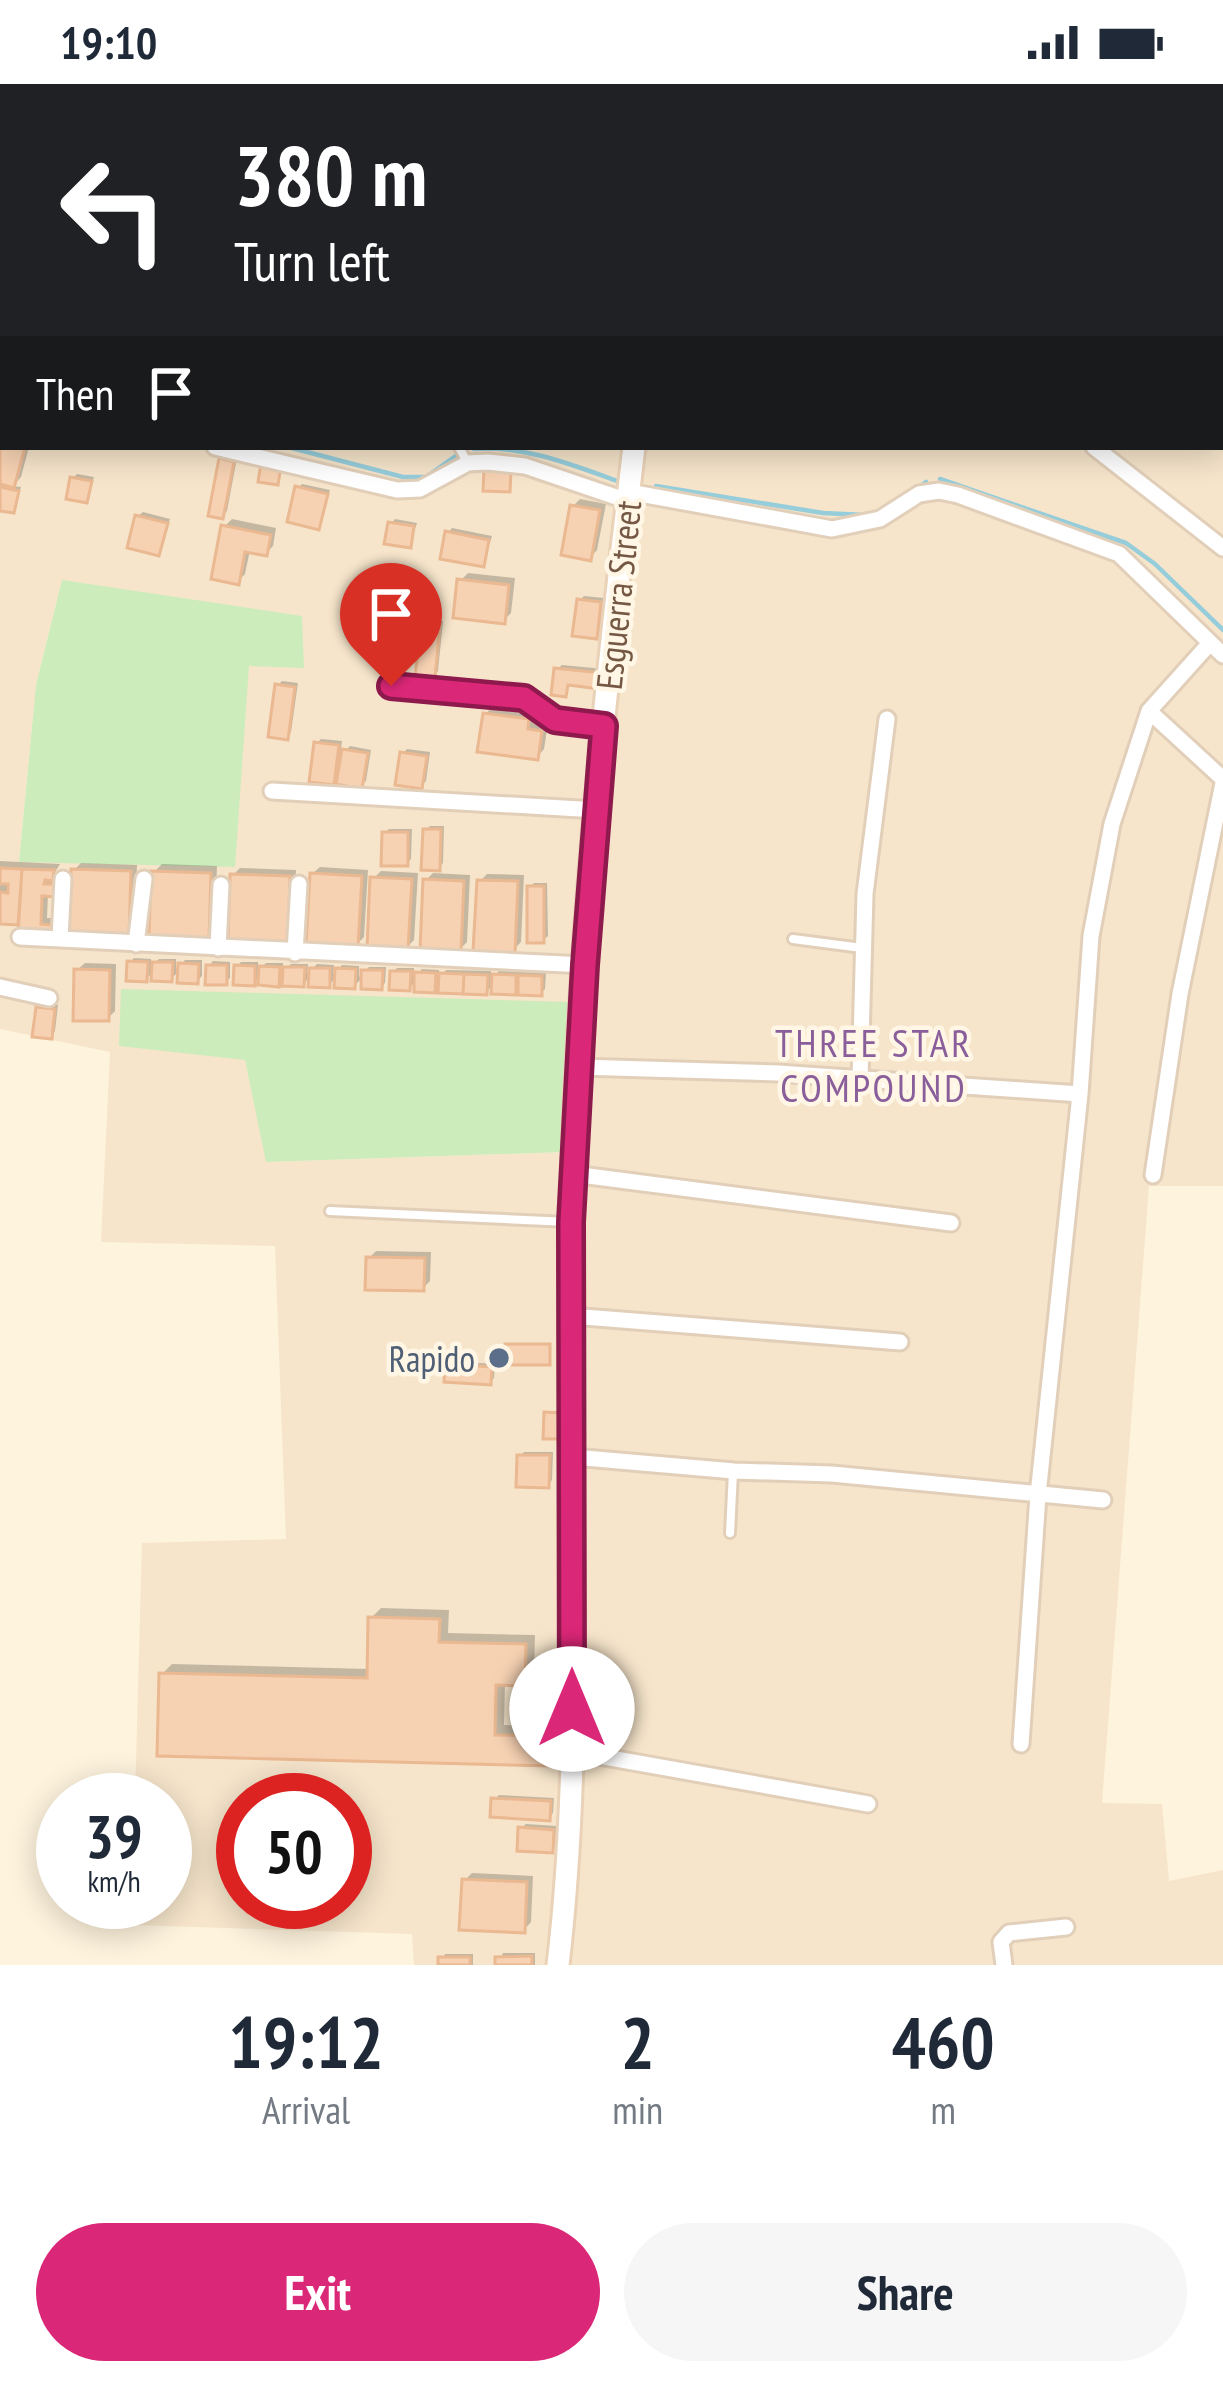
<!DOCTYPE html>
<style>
body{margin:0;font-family:"PT Sans Narrow",sans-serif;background:#f6f6f7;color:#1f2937;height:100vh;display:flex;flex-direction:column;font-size:45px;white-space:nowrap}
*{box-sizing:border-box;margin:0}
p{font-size:39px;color:#747a83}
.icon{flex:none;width:66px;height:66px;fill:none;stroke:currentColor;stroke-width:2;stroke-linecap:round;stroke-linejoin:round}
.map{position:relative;height:1881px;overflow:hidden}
.sheet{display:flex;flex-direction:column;background:#fff;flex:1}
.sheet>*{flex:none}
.hud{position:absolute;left:0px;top:0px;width:1224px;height:366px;box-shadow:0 6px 30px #0003;background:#202124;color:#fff;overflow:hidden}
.speed{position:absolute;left:36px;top:1689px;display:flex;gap:24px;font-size:60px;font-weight:700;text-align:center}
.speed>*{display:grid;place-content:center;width:156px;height:156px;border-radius:50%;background:#fff;box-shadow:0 6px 30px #0003;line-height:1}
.speed small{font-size:30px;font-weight:400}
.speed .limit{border:18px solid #d22;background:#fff;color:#111}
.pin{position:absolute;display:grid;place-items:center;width:102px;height:102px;color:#fff;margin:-123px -51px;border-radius:50% 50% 50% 0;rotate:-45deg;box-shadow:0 0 12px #0007}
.pin .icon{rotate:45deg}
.me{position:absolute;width:132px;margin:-66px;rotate:0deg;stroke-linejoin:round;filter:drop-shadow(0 0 9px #0008)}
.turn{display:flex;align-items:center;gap:42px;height:252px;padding:0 36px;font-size:54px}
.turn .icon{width:156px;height:156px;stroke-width:2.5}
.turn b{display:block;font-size:84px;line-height:102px}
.then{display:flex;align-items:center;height:114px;padding:0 36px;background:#0003;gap:24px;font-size:45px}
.eta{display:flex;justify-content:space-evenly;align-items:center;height:204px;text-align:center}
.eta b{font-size:72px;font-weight:800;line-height:84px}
.primary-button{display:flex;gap:24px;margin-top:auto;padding:24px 36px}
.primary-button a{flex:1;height:138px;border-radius:72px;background:#db2777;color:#fff;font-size:48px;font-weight:800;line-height:138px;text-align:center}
.primary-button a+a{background:#f6f6f7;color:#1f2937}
.status{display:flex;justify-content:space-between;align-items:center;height:84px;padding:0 60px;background:#fff;direction:ltr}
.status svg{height:33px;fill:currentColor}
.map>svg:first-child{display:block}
.residential{fill:#f6e5cb;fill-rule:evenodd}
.education{fill:#f0dafa}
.green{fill:#ccecbb}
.shadow{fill:#0003}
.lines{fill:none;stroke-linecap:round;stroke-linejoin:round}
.stream{stroke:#96cddb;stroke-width:4.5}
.building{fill:#f6d1b2;stroke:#eab891;stroke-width:3}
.lane-casing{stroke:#e2cfb9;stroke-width:14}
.street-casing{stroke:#e2cfb9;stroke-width:21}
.secondary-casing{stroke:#ead2b8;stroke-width:27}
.lane{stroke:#fff;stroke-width:8}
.street{stroke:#fff;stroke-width:15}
.secondary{stroke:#fff;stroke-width:21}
.route-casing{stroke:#8e194d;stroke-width:30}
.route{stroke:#db2777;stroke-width:21}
.service-dot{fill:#5c6f8a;stroke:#fff6e5;stroke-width:4.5}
.labels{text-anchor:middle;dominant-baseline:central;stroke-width:9;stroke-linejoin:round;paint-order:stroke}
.street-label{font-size:36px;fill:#755844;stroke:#fff6e5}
.service-label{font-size:36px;fill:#4e5e75;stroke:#fff6e5;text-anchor:end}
.neighbourhood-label{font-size:39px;letter-spacing:3px;fill:#895e9a;stroke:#fff6e5}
</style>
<div class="status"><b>19:10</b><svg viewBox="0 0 49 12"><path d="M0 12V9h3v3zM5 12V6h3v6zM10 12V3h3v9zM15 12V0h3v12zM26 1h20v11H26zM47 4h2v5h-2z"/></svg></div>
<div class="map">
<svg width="1223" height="1881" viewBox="0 0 1223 1881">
<rect width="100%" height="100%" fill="#fef3dd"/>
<path class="residential" d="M203,0H1223V159L1221,3H203Z
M0,295L3,363L1223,366V1102H1149L1102,1719L1162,1720L1169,1797L1223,1786V1881H414L412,1850L133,1841V1818H165V1716H135L142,1459L286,1455L275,1162L101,1158L110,968L0,945ZM62,496L304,583L249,581L19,777L36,601ZM245,976L564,1068L267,1078ZM243,1716H345V1818H243Z"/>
<path class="education" d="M0,0H203L3,3V295Z"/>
<path class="green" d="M62,496L302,532L304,584L249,582L235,783L19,778L36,601Z
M121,905L570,918L565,1068L266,1078L245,976L119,962Z"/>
<path class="shadow" d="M122,0H154L122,3Z
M592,0H652L592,3Z
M3,344V363H29L21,393L13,402L21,403L13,426L0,424V404L6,399L0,397Z
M226,372L237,374L227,427L222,432V376Z
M77,390L94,393L86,416L73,394Z
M302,400L330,406L318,443L298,404Z
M580,415L606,420L597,466L590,474L573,422Z
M143,428L170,435L158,469L138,432Z
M232,435L276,444L273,462L266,469L250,466L245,490L238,497L224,443Z
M395,435L417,439L410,461L391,440Z
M452,444L492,452L483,480L448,449Z
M468,489L515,494L511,529L503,537L460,497Z
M584,512L604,514L600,547L596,552L580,516Z
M400,535L418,537L416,560L412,564L396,540Z
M428,536L443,537L438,587L434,591L424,540Z
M562,581L604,585L603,597L570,599L565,610L557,585Z
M282,597L298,599L291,648L287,652L278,601Z
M493,623L535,628L534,638L548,640L544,665L537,673L485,630Z
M321,655L342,657L340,672L350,662L371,666L366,697L361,701L341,690L333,698L317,659Z
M407,665L430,668L426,697L421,702L402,670Z
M430,742H444L443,779L439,784L426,746Z
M389,745H412L411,775L407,779L385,749Z
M0,777L60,780L52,793L61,794L60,802L48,810L47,834H59L58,842L51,849L22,838L0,836Z
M81,779L137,781L135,844L127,851L74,786Z
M162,780L217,782L215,845L207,853L154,788Z
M320,783L368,786L364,853L357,860L312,790Z
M240,784L296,786L294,849L286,857L233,791Z
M381,787L418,789L414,856L407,863L373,795Z
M433,789L470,791L467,858L460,865L426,796Z
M487,790L524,791L521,858L513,866L480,797Z
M534,799H547L548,852L543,856L530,803Z
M134,874L151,875V883L159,875H176V885L185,876H202V892L197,897L180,886L171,895L154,887L146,895L130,878Z
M213,877L230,878V894L225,898L209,882Z
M241,878H258V887L266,879H283V887L291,880H308L307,890L317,880L334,881L333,890L342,881L359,882V893L369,883H386L385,899L381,903L364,892L354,902L337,892L329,901L312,891L303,900L286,892L278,899L261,891L253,899L237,882Z
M85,879L116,880L115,927L108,934L77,886Z
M397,884H414V893L422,885L439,886V894L446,886L491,887V896L499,887L546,889L545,905L541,909L494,907L495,899L486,908L442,898L434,905L417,896L409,904L393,888Z
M43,920L58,921L55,947L51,952L38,924Z
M376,1167L431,1168L430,1197L423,1204L369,1174Z
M452,1277L495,1280L494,1294L490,1298L448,1282Z
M524,1368H553L552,1396L548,1401L520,1372Z
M381,1524L449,1526L448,1549L535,1551L534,1589L524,1599L505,1598L504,1641L562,1643L561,1669L551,1679L162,1590L172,1580L370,1585L371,1534Z
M499,1711L554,1714L553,1729L549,1734L494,1716Z
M526,1740L557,1742L556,1762L552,1766L521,1744Z
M472,1789L533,1792L531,1838L524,1846L464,1797Z
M503,1869H535V1881H498Z
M445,1870H473V1881H441Z"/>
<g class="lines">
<path class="stream" d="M0,305H3
M288,363L403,393H426L457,371
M474,365C524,361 573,381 620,398
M940,395L1126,459L1155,480L1223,546
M656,402L823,429L864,431
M916,406L926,398"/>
</g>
<path class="building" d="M589,0H647L589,3Z
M0,105H3V216H0Z
M0,352L3,363H25L14,404L0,400Z
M219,374L234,378L223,435L208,432Z
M261,379L281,382L278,401L258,398Z
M484,386L511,387L510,408L483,407Z
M70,393L92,397L87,419L66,415Z
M295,402L328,410L319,446L287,438Z
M0,403L19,407L14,429L0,427Z
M570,421L600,426L591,477L561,471Z
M135,431L168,439L159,472L127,464Z
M388,438L414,442L411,464L384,460Z
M221,441L271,451L267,472L245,468L239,501L211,495Z
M445,447L489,456L484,483L440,475Z
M457,495L509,501L505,540L453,534Z
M577,515L601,518L597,555L572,552Z
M393,538L415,540L413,567L391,565Z
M421,539L440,541L435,594L415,592Z
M554,584L602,589L600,605L568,601L566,613L551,611Z
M275,600L295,603L288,656L268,653Z
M483,629L529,635L528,645L542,647L538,676L477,668Z
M314,658L339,661L334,701L309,698Z
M342,665L368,669L362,705L336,700Z
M400,668L427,672L422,705L395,701Z
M423,745H441L440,787L421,786Z
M382,748H408V782H381Z
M0,784L22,785L18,841L0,840V808L8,809V800H0Z
M22,785L54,786L53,797L45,796L44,800H55L54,813L42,812L41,840L53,841L52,852L18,850Z
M71,785L131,787L129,854L69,852Z
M151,787L211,789L209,856L149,854Z
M310,789L362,792L358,863L306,861Z
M230,790L290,792L288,860L228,857Z
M370,793L412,795L408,866L367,864Z
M423,795L464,797L461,868L420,866Z
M477,796L518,797L515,869L473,867Z
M527,802H544V859H527Z
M127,877L148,878L147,898L126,897Z
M152,878H173L172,898L151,897Z
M178,879L199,880L198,900L177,899Z
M206,881H227V901H205Z
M234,881L255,882V902L233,901Z
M259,882L280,883L279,903L258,901Z
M283,883H305L304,903L282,902Z
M309,884H330V904L308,903Z
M335,884L356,885L355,905L334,904Z
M74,885L110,886L109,937H73Z
M361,886H383L382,906L361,905Z
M390,887H411L410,907L389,906Z
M414,888L436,889L435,909L414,908Z
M439,889L464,890L463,910L438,909Z
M464,890L488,891L487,911L463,910Z
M492,890L516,891V911L491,910Z
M518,891L542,892V912L518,911Z
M36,923L55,925L52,955L32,953Z
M366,1173L425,1174L424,1207L365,1206Z
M505,1260H550V1281H505Z
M445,1280L492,1283L491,1301L444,1298Z
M544,1328L562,1329L561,1355H543Z
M517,1371H550L549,1404L516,1403Z
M368,1533L440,1535L439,1558L526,1560L525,1602L496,1601L495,1651L553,1652L552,1682L157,1672L159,1589L367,1594Z
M491,1714L551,1717L550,1737L490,1733Z
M518,1743L554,1746L553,1769L517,1767Z
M462,1795L527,1798L525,1849L459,1846Z
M532,1872V1881H495V1873Z
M438,1873H470V1881H438Z"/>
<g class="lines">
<g class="lane-casing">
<path id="lane" d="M43,3V0
M459,363L467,378
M391,602L523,614L555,636L603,641
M793,855L862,864
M330,1127L569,1138
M730,1449L733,1388"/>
</g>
<g class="street-casing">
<path id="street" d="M926,3V0
M0,324H3
M215,363L397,406L420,405L468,379L488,378L525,382L628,417
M1094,363L1223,464
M629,408L832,445L880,435L919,410L939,407L958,411L1119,470L1223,571
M1149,627L1223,695
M272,707L597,726
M20,853L585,881
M60,855L63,795
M136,860L144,795
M218,864L221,801
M295,869L299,800
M0,903L49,914
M579,983L778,989L1080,1010
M860,995L865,810L887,635
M573,1090L951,1139
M1153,1091L1180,910L1223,699
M571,1232L900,1258
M573,1373L734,1387L832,1390L1103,1416
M1021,1660L1038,1411L1080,1010L1091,852L1112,740L1149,627L1210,559
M571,1667L868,1720
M1004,1881L1001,1858L1009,1849L1066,1843"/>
</g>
<g class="secondary-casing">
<path id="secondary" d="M675,3L676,0
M558,1881C587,1635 565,1386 571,1139C577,880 603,620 634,363"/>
</g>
<use href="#lane" class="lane"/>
<use href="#street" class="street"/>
<use href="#secondary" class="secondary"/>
</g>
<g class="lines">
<g class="route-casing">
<path id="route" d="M391,602L524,614L555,636L604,642L585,881L571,1138L572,1625"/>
</g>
<use href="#route" class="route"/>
</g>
<circle class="service-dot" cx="499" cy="1274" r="12"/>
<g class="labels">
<g class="street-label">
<text transform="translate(618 511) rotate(-84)">Esguerra Street</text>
</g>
<g class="service-label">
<text x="475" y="1274">Rapido</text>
</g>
<g class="neighbourhood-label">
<text x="874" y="958">THREE STAR<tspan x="874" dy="45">COMPOUND</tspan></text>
</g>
</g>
</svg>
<div class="speed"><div>39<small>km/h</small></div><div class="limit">50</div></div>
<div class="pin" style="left:391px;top:602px;background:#d93025"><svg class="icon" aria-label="arrive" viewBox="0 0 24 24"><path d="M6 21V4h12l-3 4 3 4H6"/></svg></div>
<svg class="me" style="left:572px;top:1625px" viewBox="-20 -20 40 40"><circle r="19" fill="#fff"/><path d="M0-13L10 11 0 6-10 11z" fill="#db2777"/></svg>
<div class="hud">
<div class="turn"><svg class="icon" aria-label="left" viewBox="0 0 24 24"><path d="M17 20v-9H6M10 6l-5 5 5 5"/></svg><div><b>380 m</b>Turn left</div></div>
<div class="then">Then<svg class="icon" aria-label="arrive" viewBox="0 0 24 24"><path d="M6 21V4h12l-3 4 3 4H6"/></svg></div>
</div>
</div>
<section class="sheet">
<div class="eta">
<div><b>19:12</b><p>Arrival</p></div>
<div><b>2</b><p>min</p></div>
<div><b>460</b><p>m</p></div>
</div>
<div class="primary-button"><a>Exit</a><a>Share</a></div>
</section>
